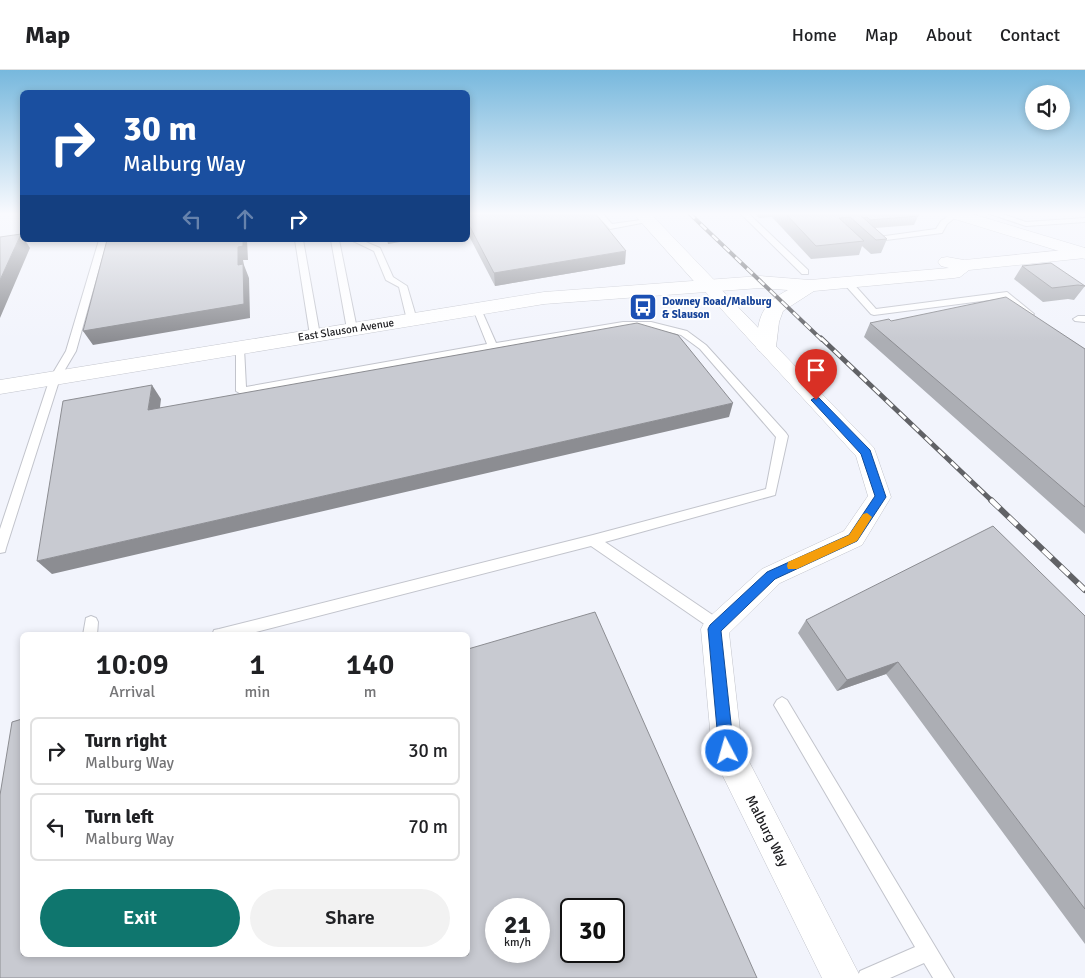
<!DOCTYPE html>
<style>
body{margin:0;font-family:Signika,sans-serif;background:#f2f2f2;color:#202124;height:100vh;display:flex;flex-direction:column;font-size:19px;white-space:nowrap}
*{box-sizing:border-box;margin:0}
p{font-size:16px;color:#757577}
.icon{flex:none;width:28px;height:28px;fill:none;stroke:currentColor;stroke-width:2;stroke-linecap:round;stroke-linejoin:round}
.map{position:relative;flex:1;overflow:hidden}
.panel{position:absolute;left:20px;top:562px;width:450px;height:325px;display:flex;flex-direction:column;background:#fff;border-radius:8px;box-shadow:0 2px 8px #0003}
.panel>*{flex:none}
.top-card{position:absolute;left:20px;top:20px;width:450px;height:152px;border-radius:8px;box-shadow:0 2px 8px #0003;background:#1a4fa0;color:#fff;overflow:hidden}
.buttons{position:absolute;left:1025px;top:15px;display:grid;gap:10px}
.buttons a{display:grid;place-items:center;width:45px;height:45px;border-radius:50%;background:#fff;box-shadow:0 2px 8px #0003;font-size:25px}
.speed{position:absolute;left:485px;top:828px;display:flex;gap:10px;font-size:25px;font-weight:700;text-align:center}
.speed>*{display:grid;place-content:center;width:65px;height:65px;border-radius:50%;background:#fff;box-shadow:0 2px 8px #0003;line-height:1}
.speed small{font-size:12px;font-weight:400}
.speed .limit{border:2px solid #111;border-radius:8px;background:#fff;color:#111}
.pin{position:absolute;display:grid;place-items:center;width:42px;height:42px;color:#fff;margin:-51px -21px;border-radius:50% 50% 50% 0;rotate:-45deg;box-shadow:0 0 5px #0007}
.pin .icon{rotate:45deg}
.me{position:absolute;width:55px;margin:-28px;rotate:354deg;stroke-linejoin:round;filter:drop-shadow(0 0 4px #0008)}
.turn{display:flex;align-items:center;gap:18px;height:105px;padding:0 20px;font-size:22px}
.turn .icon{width:65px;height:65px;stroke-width:2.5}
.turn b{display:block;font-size:35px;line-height:42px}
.lanes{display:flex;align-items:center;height:48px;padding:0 20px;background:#0003;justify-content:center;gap:25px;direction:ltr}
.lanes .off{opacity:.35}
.eta{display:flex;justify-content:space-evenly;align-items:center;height:85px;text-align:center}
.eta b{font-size:30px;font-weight:600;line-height:35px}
.action{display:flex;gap:10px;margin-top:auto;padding:10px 20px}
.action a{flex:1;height:58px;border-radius:30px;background:#0f766e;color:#fff;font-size:20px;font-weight:600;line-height:58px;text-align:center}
.action a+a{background:#f2f2f2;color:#202124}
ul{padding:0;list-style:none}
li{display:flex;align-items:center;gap:15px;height:68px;margin:0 10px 8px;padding:0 10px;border:2px solid #e0e0e0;border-radius:8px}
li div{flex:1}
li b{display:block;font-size:19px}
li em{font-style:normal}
header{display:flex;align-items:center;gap:30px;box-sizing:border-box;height:70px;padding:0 25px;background:#fff;border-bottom:1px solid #e0e0e0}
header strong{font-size:24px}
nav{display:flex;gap:28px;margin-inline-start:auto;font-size:18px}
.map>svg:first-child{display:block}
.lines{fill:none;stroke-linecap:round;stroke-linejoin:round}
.service-casing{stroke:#c2c4cc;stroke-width:2}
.minor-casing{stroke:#c2c4cc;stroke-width:1}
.tertiary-casing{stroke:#c2c4cc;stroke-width:1}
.secondary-casing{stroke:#c2c4cc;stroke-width:1}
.primary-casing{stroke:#c2c4cc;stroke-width:1}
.service{fill:#fff;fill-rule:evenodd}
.minor{fill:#fff;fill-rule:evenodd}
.tertiary{fill:#fff;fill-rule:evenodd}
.secondary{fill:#fff;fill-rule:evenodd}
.primary{fill:#fff;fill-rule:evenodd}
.rail-far2-casing{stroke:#616266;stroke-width:4}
.rail-far1-casing{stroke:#616266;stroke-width:5}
.rail-casing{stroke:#616266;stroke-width:6}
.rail-far2{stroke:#fff;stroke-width:2.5;stroke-dasharray:8;stroke-linecap:butt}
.rail-far1{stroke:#fff;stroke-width:3;stroke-dasharray:9;stroke-linecap:butt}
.rail{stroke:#fff;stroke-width:4.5;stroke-dasharray:12;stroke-linecap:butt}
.wall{fill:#acaeb4}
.shaded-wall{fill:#8c8d92}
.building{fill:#c8cad1;stroke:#8c8d92;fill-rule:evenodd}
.route{fill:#1a73e8;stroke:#114b97}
.slow{fill:#f59e0b}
.labels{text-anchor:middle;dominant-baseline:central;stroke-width:4;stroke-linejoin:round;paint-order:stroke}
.far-transit-label{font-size:11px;font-weight:bold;fill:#164399;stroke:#fff;text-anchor:start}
.far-street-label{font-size:11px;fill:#212124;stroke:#fff}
.street-label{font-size:14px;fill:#212124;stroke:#fff}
</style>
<header>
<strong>Map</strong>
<nav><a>Home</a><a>Map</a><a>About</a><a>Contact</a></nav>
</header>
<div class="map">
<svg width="1085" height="908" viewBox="0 0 1085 908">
<rect width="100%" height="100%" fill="#f2f4fc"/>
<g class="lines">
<g class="service-casing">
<path id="service" d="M595,143H602L612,154L648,149L652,151L610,159Z
M740,143H748L808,200V204H802Z
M953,143H961L947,154L942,163L878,171L874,169L878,167L936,159L941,151Z
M987,143H999L1026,152L1085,148V152L1026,156Z
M99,170H107L76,281L60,308L6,478L5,482L0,483V459L50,308L66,281Z
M295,170H303L320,265L315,268L310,265Z
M331,170H339L357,259L352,262L347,259Z
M351,170H361L380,178L393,207L407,216L417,250L415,252L412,253L407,250L399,217L386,210L374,181Z
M845,211H851L876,239L1007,222L1034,244L1030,247L1027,246L1005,228L874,245L871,244L845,215Z
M477,236L481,239L496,273L623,252H651L687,261L706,275L786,363L788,366L775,425L605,472L723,552L725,556L723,560L718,562L713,560L591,476L244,565H212L214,560L219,559L593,465L766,419L776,367L700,279L681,265L651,258H623L493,279L241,324L236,321V276H242L244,278L246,317L487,274L473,239Z
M1078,246H1085V252L1075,251L1073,249Z
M91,546L96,548L98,552L97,565H83L86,548Z
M782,627L787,630L954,908H933L924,893L890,908H857L860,901L915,877L777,640L774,635L777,630Z"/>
</g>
<g class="minor-casing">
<path id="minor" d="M708,210L714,212L874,378L891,427L862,475L780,513L729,563L742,678L861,908H822L716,692L712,681L701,559L705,551L762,499L844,461L868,426L856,386L702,218L700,215L702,212Z"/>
</g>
<g class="tertiary-casing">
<path id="tertiary" d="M943,143H969L1085,178V189L945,146Z"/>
</g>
<g class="secondary-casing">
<path id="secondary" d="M633,143H650L715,211L717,215L715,219L708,221L701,219Z"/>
</g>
<g class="primary-casing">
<path id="primary" d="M1085,178V188L969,200L960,207L954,208L814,221L783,241L779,252L776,277L773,281L766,283L759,281L756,277C758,248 761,234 788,220L760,218L544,234L0,324V310L544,222L760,206L810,210L949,198L941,196L938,192L941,188L947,187L964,190Z"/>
</g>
<use href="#service" class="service"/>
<use href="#minor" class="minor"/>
<use href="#tertiary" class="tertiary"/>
<use href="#secondary" class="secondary"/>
<use href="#primary" class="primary"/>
<g class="rail-far2-casing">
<path id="rail-far2" d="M689,143L822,270"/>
</g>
<g class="rail-far1-casing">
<path id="rail-far1" d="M821,268L992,431"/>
</g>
<g class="rail-casing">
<path id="rail" d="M991,430L1085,520"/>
</g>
<use href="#rail-far2" class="rail-far2"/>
<use href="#rail-far1" class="rail-far1"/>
<use href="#rail" class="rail"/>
</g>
<path class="wall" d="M468,143L625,194L495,216L468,164Z
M754,143H918L919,144L915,153L914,155L875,158L887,169L881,183L871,184L862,176L859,185L811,189L772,147L759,148Z
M1022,196L1085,216L1074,230L1068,229L1043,232L1014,209Z
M891,251L1085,279V464L864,267L870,253Z
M1085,546V874L886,604L837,621L798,563L806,550Z"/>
<path class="shaded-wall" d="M21,164L22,167V170H25L30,178L0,248V210Z
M243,170H247L248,190H243L244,195L249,208L250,248L93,275L83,261L238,195V177Z
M387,170H413L388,174Z
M626,181L625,194L495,216L494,203Z
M152,315L161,329L158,354L148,340Z
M733,333L729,347L52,504L37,491Z
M898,592L886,604L837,621L847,610Z"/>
<path class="building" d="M468,143H595L626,181L494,203L468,153Z
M785,143H858L887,169L876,170L850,147L839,148L864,171L816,176Z
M858,143H918L919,144L918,146L870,150L867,147L863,148Z
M21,164L0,210V167Z
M107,170H243V176L238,177V195L243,194L244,234L83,261Z
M1051,193L1085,216L1078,215L1052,218L1022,196Z
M1006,227L1085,279V437L870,253L889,249L891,251Z
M637,253L678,265L733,333L37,491L63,331L152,315L148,340Z
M993,456L1085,546V839L898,592L847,610L806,550Z
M595,542L757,908H0V725L12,652L22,649V885H468V579ZM496,839H539V881H496ZM571,839H614V881H571Z"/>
<linearGradient id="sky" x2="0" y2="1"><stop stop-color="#77b8dd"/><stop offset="0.53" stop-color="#f9fafe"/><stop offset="1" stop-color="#f9fafe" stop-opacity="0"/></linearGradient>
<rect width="1085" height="271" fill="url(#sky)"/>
<path class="route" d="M816,327L819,328L870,380L886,427L857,471L775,509L721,561L734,681L732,686L727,688L722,686L719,681L708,559L710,555L767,502L849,465L875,426L861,384L813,332L811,330Z"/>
<path class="slow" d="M867,443L872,447L857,471L797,499H788L787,496L788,492L849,465L863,444Z"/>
<defs>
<g id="bus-square" transform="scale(1.4375)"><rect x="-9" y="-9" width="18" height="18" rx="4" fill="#1a4fb4" stroke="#fff"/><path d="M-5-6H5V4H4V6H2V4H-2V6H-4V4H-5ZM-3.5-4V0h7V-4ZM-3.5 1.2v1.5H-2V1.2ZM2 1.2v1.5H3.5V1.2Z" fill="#fff"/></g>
</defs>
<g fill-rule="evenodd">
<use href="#bus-square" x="643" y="237"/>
</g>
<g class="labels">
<g class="far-transit-label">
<text x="662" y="231">Downey Road/Malburg<tspan x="662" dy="13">&amp; Slauson</tspan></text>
</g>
<g class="far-street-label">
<text transform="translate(346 260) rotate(-9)">East Slauson Avenue</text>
</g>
<g class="street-label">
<text transform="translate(767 761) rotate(63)">Malburg Way</text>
</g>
</g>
</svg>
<div class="buttons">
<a><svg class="icon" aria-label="sound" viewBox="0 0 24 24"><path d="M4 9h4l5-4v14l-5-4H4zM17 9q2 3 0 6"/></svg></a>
</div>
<div class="speed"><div>21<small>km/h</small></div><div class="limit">30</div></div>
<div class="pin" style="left:816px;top:330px;background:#d93025"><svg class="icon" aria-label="arrive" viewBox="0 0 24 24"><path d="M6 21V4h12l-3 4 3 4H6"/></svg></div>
<svg class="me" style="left:727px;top:681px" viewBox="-20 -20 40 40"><circle r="17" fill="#1a73e8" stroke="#fff" stroke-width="3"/><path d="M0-11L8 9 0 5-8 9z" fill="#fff"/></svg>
<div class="top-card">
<div class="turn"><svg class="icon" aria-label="right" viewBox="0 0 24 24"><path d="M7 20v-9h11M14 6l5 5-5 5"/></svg><div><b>30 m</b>Malburg Way</div></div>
<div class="lanes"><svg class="icon off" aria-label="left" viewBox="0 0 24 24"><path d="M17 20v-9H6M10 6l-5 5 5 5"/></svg><svg class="icon off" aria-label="ahead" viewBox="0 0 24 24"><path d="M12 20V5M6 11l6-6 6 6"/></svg><svg class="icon" aria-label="right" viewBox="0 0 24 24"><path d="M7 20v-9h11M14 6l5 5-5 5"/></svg></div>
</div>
<section class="panel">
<div class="eta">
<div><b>10:09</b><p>Arrival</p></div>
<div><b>1</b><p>min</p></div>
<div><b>140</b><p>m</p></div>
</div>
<ul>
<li><svg class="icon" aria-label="right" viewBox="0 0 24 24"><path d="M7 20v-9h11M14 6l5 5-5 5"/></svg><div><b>Turn right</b><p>Malburg Way</p></div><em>30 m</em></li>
<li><svg class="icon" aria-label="left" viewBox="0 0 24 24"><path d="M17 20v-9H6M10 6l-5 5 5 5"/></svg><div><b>Turn left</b><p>Malburg Way</p></div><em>70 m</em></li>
</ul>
<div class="action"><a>Exit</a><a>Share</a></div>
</section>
</div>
